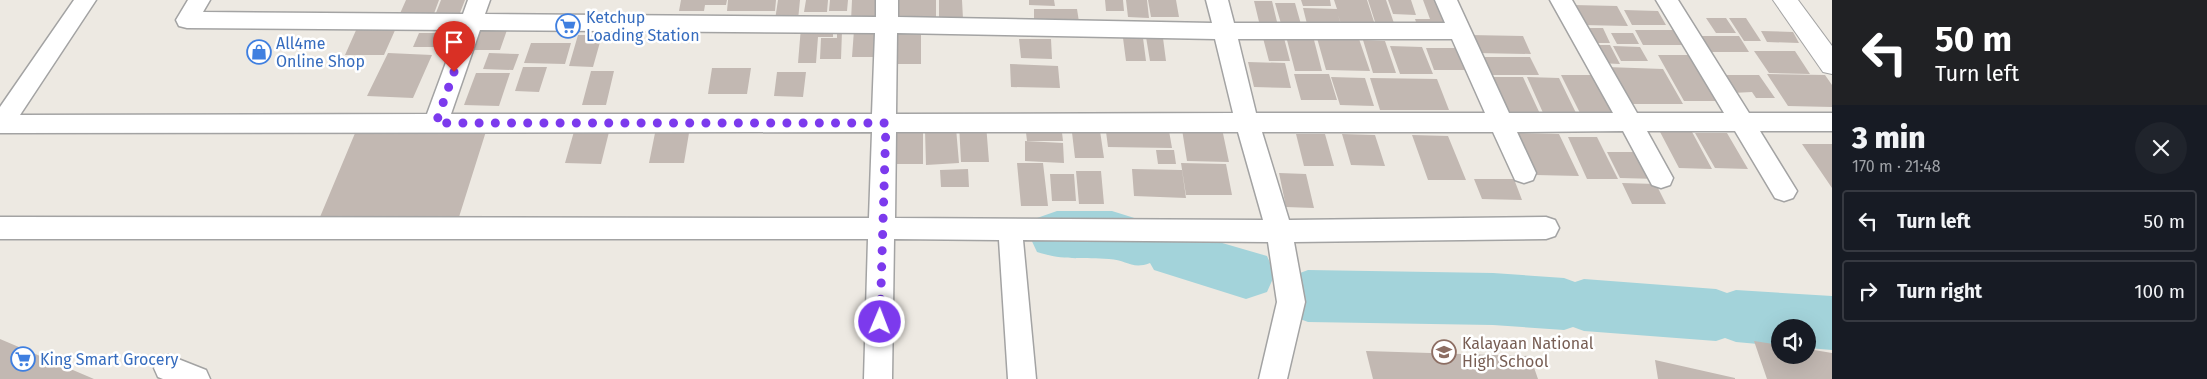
<!DOCTYPE html>
<meta charset="utf-8">
<style>
body{margin:0;font-family:"Fira Sans",sans-serif;background:#20242c;color:#f1f3f6;height:100vh;display:flex;flex-direction:column;font-size:19px;white-space:nowrap}
*{box-sizing:border-box;margin:0}
p{font-size:16px;color:#9ea1a6}
.icon{flex:none;width:28px;height:28px;fill:none;stroke:currentColor;stroke-width:2;stroke-linecap:round;stroke-linejoin:round}
.map{position:relative;flex:1;overflow:hidden}
.details{display:flex;flex-direction:column;background:#171b24;width:375px}
.details>*{flex:none}
.hud{background:#202124;color:#fff;overflow:hidden}
.controls{position:absolute;left:1771px;top:319px;display:grid;gap:10px}
.controls a{display:grid;place-items:center;width:45px;height:45px;border-radius:50%;background:#171b24;box-shadow:0 5px 20px #0002;font-size:25px}
.pin{position:absolute;display:grid;place-items:center;width:42px;height:42px;color:#fff;margin:-51px -21px;border-radius:50% 50% 50% 0;rotate:-45deg;box-shadow:0 0 5px #0007}
.pin .icon{rotate:45deg}
.me{position:absolute;width:55px;margin:-28px;rotate:1deg;stroke-linejoin:round;filter:drop-shadow(0 0 4px #0008)}
.turn{display:flex;align-items:center;gap:18px;height:105px;padding:0 20px;font-size:22px}
.turn .icon{width:65px;height:65px;stroke-width:2.5}
.turn b{display:block;font-size:35px;line-height:42px}
.round{display:grid;place-items:center;flex:none;width:52px;height:52px;border-radius:26px;background:#20242c}
.head{display:flex;align-items:center;justify-content:space-between;height:85px;padding:0 20px}
h1{font-size:30px;font-weight:800;line-height:38px}
ul{padding:0;list-style:none}
li{display:flex;align-items:center;gap:15px;height:62px;margin:0 10px 8px;padding:0 10px;border:2px solid #363941;border-radius:5px}
li div{flex:1}
li b{display:block;font-size:19px}
li em{font-style:normal}
main{display:flex;flex:1;min-height:0}
.map>svg:first-child{display:block}
.lines{fill:none;stroke-linecap:round;stroke-linejoin:round}
.river{fill:#a3d3da;fill-rule:evenodd}
.building{fill:#c2b8b2}
.minor-casing{stroke:#a3a3a3;stroke-width:3}
.tertiary-casing{stroke:#a3a3a3;stroke-width:2}
.minor{fill:#fff;fill-rule:evenodd}
.tertiary{fill:#fff;fill-rule:evenodd}
.route{stroke:#7c3aed;stroke-width:9;stroke-dasharray:0 16.2}
.labels{text-anchor:middle;dominant-baseline:central;stroke-width:5;stroke-linejoin:round;paint-order:stroke}
.shop-label{font-size:16px;fill:#366cbe;stroke:#fff;text-anchor:start}
.education-label{font-size:16px;fill:#785e54;stroke:#fff;text-anchor:start}
</style>
<main>
<div class="map">
<svg width="1832" height="379" viewBox="0 0 1832 379">
<rect width="100%" height="100%" fill="#ede9e2"/>
<g class="lines">
<path class="river" d="M1057,211H1112L1160,226L1163,232L1174,229L1267,256L1275,274L1267,292L1246,299L1154,270L1150,263C1132,270 1127,260 1109,259C1081,257 1065,261 1037,252L1029,235L1037,218Z
M1308,270L1493,273L1564,278L1575,282L1584,279L1716,289L1727,293L1736,290L1832,296V350L1808,348V328H1780V346L1736,342L1725,338L1716,341L1584,331L1573,327L1564,330L1493,325L1308,322L1287,314L1278,296L1287,278Z"/>
</g>
<path class="building" d="M406,0H439L432,19L398,18Z
M441,0H465L458,18H434Z
M681,0H727L726,5H705L704,11H679Z
M728,0H776L775,11H727Z
M778,0H800L798,20H775Z
M806,0H828L827,12H804Z
M830,0H848L847,11H829Z
M852,0H877V21H851Z
M893,0H936V23L892,22Z
M939,0H962L963,19H939Z
M1029,0H1054L1055,6L1029,5Z
M1105,0H1123L1124,11H1106Z
M1126,0H1147L1149,18L1128,17Z
M1148,0H1176L1179,17H1151Z
M1301,0H1330L1331,6H1303Z
M1334,0H1367L1376,28L1342,27L1338,15L1342,28H1308L1303,8L1337,9Z
M1368,0H1386L1395,26L1376,25Z
M1388,0H1411L1416,15L1393,14Z
M1423,0H1442L1453,29L1418,28L1415,19H1430Z
M1254,1H1272L1278,26H1260Z
M1275,3H1295L1302,28L1282,27Z
M1573,5L1617,6L1628,26L1583,25Z
M1034,9H1077L1079,22L1034,21Z
M1624,10L1658,11L1666,25H1632Z
M1706,18H1726L1736,33H1716Z
M1729,18H1746L1761,41H1744Z
M801,27H833V37H818L816,63H798Z
M357,28H396L384,55H345Z
M1581,28H1603L1610,43H1588Z
M479,30H507L500,50H472Z
M854,30H880L879,57H852Z
M1635,30H1684L1692,45H1643Z
M837,31H842L841,59H820L821,38H837Z
M1761,31L1793,32L1799,43L1767,42Z
M419,33H441L435,47H413Z
M894,33H921V64H893Z
M1611,33H1633L1639,44H1617Z
M578,35H602L593,67L569,66Z
M1469,35L1523,36L1531,54L1476,53Z
M1692,36H1739L1749,52H1702Z
M1146,37L1163,38L1166,61H1150Z
M1123,38H1143L1146,61H1126Z
M1263,38H1284L1290,61H1269Z
M1317,38L1359,39L1370,71L1326,70Z
M1019,39H1051L1052,59L1021,58Z
M1287,40H1314L1322,71H1295Z
M1363,40L1385,41L1396,73H1373Z
M531,43H571L565,64L524,63Z
M1588,45H1610L1620,64L1598,63Z
M1390,46L1422,47L1433,74H1400Z
M1613,46L1640,47L1648,61H1621Z
M1426,48H1465L1475,70H1434Z
M1754,51H1795L1810,74L1769,73Z
M388,53L432,55L413,98L367,96Z
M489,53L519,54L513,70L483,69Z
M1658,55H1691L1718,101H1684Z
M1482,57H1530L1539,75H1490Z
M1248,62L1285,63L1291,88L1254,87Z
M1010,64L1058,66L1060,88L1011,87Z
M523,67H547L539,92L515,91Z
M1606,67L1663,69L1683,104H1626Z
M712,68H751L747,94H708Z
M591,71H614L606,105H582Z
M777,72H806L803,97L774,96Z
M476,73H510L499,106L464,105Z
M1294,74H1329L1337,100H1301Z
M1767,74L1825,75L1832,85V107L1788,106Z
M1561,75H1597L1619,117H1582Z
M1721,75H1759L1775,98H1756L1752,92L1732,93Z
M1331,77L1365,78L1374,106L1340,105Z
M1489,77H1523L1541,116L1505,115Z
M1527,77L1559,78L1577,115H1544Z
M1370,78L1437,79L1449,110H1380Z
M1181,123L1221,124L1229,162L1187,161Z
M959,124H986L989,162H961Z
M1025,124H1061L1063,141H1027Z
M1071,124H1099L1104,158H1075Z
M1105,124L1168,125L1172,148L1108,147Z
M488,125L459,217H320L358,126Z
M575,128H610L601,164L565,163Z
M956,128L959,163L926,165L925,130Z
M1659,130H1691L1712,169L1679,168Z
M655,133H689L684,163H649Z
M887,133H923V164H887Z
M1518,133L1559,134L1579,176L1536,175Z
M1695,133H1727L1748,169L1715,168Z
M1296,134H1325L1334,166H1304Z
M1342,134L1375,135L1385,166L1351,165Z
M1412,135L1448,136L1466,180H1428Z
M1568,137H1597L1618,179H1587Z
M1025,141L1063,143L1064,163L1025,161Z
M1802,144H1832V188Z
M1156,150H1174L1176,164H1158Z
M1607,152H1644L1658,179L1620,178Z
M1017,163H1043L1048,206H1021Z
M1181,163L1226,164L1232,195H1186Z
M968,169L969,187H941L940,170Z
M1132,169L1182,170L1186,198L1134,196Z
M1076,171H1101L1104,204H1079Z
M1279,173L1306,174L1314,208L1286,207Z
M1050,174H1074L1076,201H1052Z
M1474,179H1514L1522,200L1482,199Z
M1622,183L1656,184L1666,204H1632Z
M0,339L94,379H0Z
M1754,341L1780,345V355H1808V349L1832,353V379H1767Z
M1366,351L1530,356L1538,379H1373Z
M1655,360L1735,378V379H1658Z"/>
<g class="lines">
<g class="minor-casing">
<path id="minor" d="M74,0H96L20,115L427,114L458,30L187,28L179,26L176,20L188,0H210L203,12L463,14L468,0H490L485,14L876,17V0H898V17L1212,23L1206,0H1228L1234,23H1445L1435,0H1457L1509,113H1613L1550,0H1572L1637,113H1724L1656,0H1678L1749,113H1832V131H1760L1797,191L1793,198L1784,201L1775,198L1735,131H1647L1673,178L1670,185L1661,188L1652,185L1623,131L1517,132L1536,173L1533,180L1524,183L1515,180L1493,132H1262L1289,220L1546,217L1555,220L1559,228L1555,236L1546,239L1294,242L1305,302L1287,379H1259L1277,302L1268,242L1023,240L1036,379H1008L999,240L894,239L892,379H864L868,239H0V217L869,218L872,132L0,133V107ZM480,30L875,33L872,114H451ZM897,33L1215,39L1233,113L896,114ZM1238,39H1452L1485,113H1256ZM896,132H1238L1263,220L895,218Z
M168,355L206,370L210,379H163L158,377L154,368L158,359Z"/>
</g>
<g class="tertiary-casing">
<path id="tertiary" d="M1773,0H1798L1832,46V74L1823,72Z"/>
</g>
<use href="#minor" class="minor"/>
<use href="#tertiary" class="tertiary"/>
</g>
<g class="lines">
<path class="route" d="M454,72L436,123H886L880,322"/>
</g>
<defs>
<g id="supermarket-ring" transform="scale(1.25)"><circle r="9.5" fill="#fff" stroke="#3f7fe0" stroke-width="1.5"/><path d="M-6-5.5h2.5l.6 2H6L4.5 2H-2.5L-4.4-4H-6ZM-1.5 3.2a1.3 1.3 0 1 0 .1 0ZM3 3.2a1.3 1.3 0 1 0 .1 0Z" fill="#3f7fe0"/></g>
<g id="shop-ring" transform="scale(1.25)"><circle r="9.5" fill="#fff" stroke="#3f7fe0" stroke-width="1.5"/><path d="M-5-2.5h2.3a2.7 3.5 0 0 1 5.4 0H5L5.5 6h-11ZM-1.5-2.5h3a1.5 2.3 0 0 0-3 0Z" fill="#3f7fe0"/></g>
<g id="school-ring" transform="scale(1.25)"><circle r="9.5" fill="#fff" stroke="#8d6e63" stroke-width="1.5"/><path d="M0-5L7-2L0 1L-7-2ZM-4 1L0 2.5L4 1V4Q0 6-4 4Z" fill="#8d6e63"/></g>
</defs>
<g fill-rule="evenodd">
<use href="#supermarket-ring" x="568" y="26"/>
<use href="#shop-ring" x="259" y="52"/>
<use href="#school-ring" x="1444" y="352"/>
<use href="#supermarket-ring" x="23" y="359"/>
</g>
<g class="labels">
<g class="shop-label">
<text x="586" y="17">Ketchup<tspan x="586" dy="18">Loading Station</tspan></text>
<text x="276" y="43">All4me<tspan x="276" dy="18">Online Shop</tspan></text>
<text x="40" y="359">King Smart Grocery</text>
</g>
<g class="education-label">
<text x="1462" y="343">Kalayaan National<tspan x="1462" dy="18">High School</tspan></text>
</g>
</g>
</svg>
<div class="controls">
<a><svg class="icon" aria-label="sound" viewBox="0 0 24 24"><path d="M4 9h4l5-4v14l-5-4H4zM17 9q2 3 0 6"/></svg></a>
</div>
<div class="pin" style="left:454px;top:72px;background:#d93025"><svg class="icon" aria-label="arrive" viewBox="0 0 24 24"><path d="M6 21V4h12l-3 4 3 4H6"/></svg></div>
<svg class="me" style="left:880px;top:322px" viewBox="-20 -20 40 40"><circle r="17" fill="#7c3aed" stroke="#fff" stroke-width="3"/><path d="M0-11L8 9 0 5-8 9z" fill="#fff"/></svg>
</div>
<section class="details">
<div class="hud">
<div class="turn"><svg class="icon" aria-label="left" viewBox="0 0 24 24"><path d="M17 20v-9H6M10 6l-5 5 5 5"/></svg><div><b>50 m</b>Turn left</div></div>
</div>
<div class="head"><div><h1>3 min</h1><p>170 m · 21:48</p></div><a class="round"><svg class="icon" aria-label="close" viewBox="0 0 24 24"><path d="M6 6l12 12M18 6L6 18"/></svg></a></div>
<ul>
<li><svg class="icon" aria-label="left" viewBox="0 0 24 24"><path d="M17 20v-9H6M10 6l-5 5 5 5"/></svg><div><b>Turn left</b></div><em>50 m</em></li>
<li><svg class="icon" aria-label="right" viewBox="0 0 24 24"><path d="M7 20v-9h11M14 6l5 5-5 5"/></svg><div><b>Turn right</b></div><em>100 m</em></li>
</ul>
</section>
</main>
